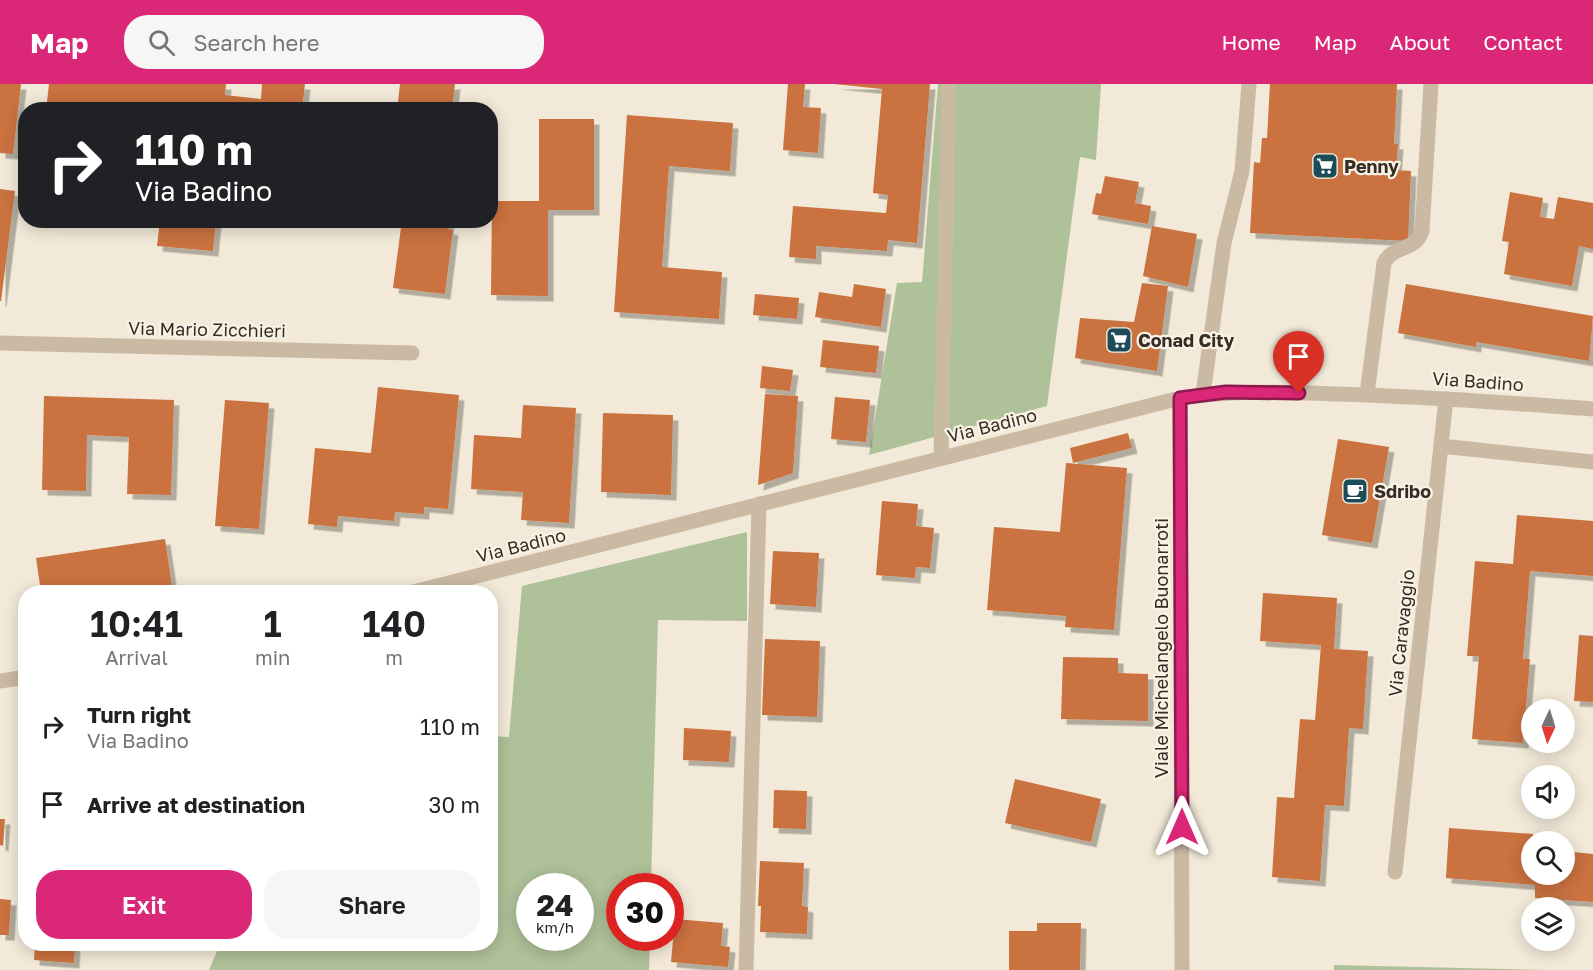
<!DOCTYPE html>
<style>
body{margin:0;font-family:"Golos Text",sans-serif;background:#f6f6f6;color:#202124;height:100vh;display:flex;flex-direction:column;font-size:22px;white-space:nowrap}
*{box-sizing:border-box;margin:0}
p{font-size:20px;color:#757577}
.icon{flex:none;width:33px;height:33px;fill:none;stroke:currentColor;stroke-width:2;stroke-linecap:round;stroke-linejoin:round}
.map{position:relative;flex:1;overflow:hidden}
.drawer{position:absolute;left:18px;top:501px;width:480px;height:366px;display:flex;flex-direction:column;background:#fff;border-radius:24px;box-shadow:0 3px 15px #0003}
.drawer>*{flex:none}
.hud{position:absolute;left:18px;top:18px;width:480px;height:126px;border-radius:24px;box-shadow:0 3px 15px #0003;background:#202124;color:#fff;overflow:hidden}
.needle{width:39px;rotate:184deg}
.buttons{position:absolute;left:1521px;top:615px;display:grid;gap:12px}
.buttons a{display:grid;place-items:center;width:54px;height:54px;border-radius:50%;background:#fff;box-shadow:0 3px 15px #0003;font-size:30px}
.speed{position:absolute;left:516px;top:789px;display:flex;gap:12px;font-size:30px;font-weight:700;text-align:center}
.speed>*{display:grid;place-content:center;width:78px;height:78px;border-radius:50%;background:#fff;box-shadow:0 3px 15px #0003;line-height:1}
.speed small{font-size:15px;font-weight:400}
.speed .limit{border:9px solid #d22;background:#fff;color:#111}
.pin{position:absolute;display:grid;place-items:center;width:51px;height:51px;color:#fff;margin:-62px -26px;border-radius:50% 50% 50% 0;rotate:-45deg;box-shadow:0 0 6px #0007}
.pin .icon{rotate:45deg}
.me{position:absolute;width:66px;margin:-33px;rotate:0deg;stroke-linejoin:round;filter:drop-shadow(0 0 4px #0008)}
.turn{display:flex;align-items:center;gap:21px;height:126px;padding:0 18px;font-size:27px}
.turn .icon{width:78px;height:78px;stroke-width:2.5}
.turn b{display:block;font-size:42px;line-height:51px}
.eta{display:flex;justify-content:space-evenly;align-items:center;height:102px;text-align:center}
.eta b{font-size:36px;font-weight:600;line-height:42px}
.primary-button{display:flex;gap:12px;margin-top:auto;padding:12px 18px}
.primary-button a{flex:1;height:69px;border-radius:24px;background:#db2777;color:#fff;font-size:24px;font-weight:600;line-height:69px;text-align:center}
.primary-button a+a{background:#f6f6f6;color:#202124}
ul{padding:0;list-style:none}
li{display:flex;align-items:center;gap:18px;height:78px;padding:0 18px}
li div{flex:1}
li b{display:block;font-size:22px}
li em{font-style:normal}
header{display:flex;align-items:center;gap:36px;box-sizing:border-box;height:84px;padding:0 30px;background:#db2777;color:#fff}
header strong{font-size:28px}
nav{display:flex;gap:33px;margin-inline-start:auto;font-size:21px}
.search{width:420px;height:54px;background:#f6f6f6;display:flex;align-items:center;gap:15px;box-sizing:border-box;padding:0 21px;border-radius:24px;color:#757577;font-size:22px}
.map>svg:first-child{display:block}
.green{fill:#aec198;fill-rule:evenodd}
.building{fill:#ca723f;filter:url(#shadow)}
.lines{fill:none;stroke-linecap:round;stroke-linejoin:round}
.minor{stroke:#cabaa4;stroke-width:15}
.route-casing{stroke:#8e194d;stroke-width:15}
.route{stroke:#db2777;stroke-width:10}
.labels{text-anchor:middle;dominant-baseline:central;stroke-width:4.5;stroke-linejoin:round;paint-order:stroke}
.poi-label{font-size:18px;font-weight:bold;fill:#352d26;stroke:#faf3e5;text-anchor:start}
.street-label{font-size:18px;fill:#352d26;stroke:#faf3e5}
</style>
<header>
<strong>Map</strong>
<div class="search"><svg class="icon" aria-label="search" viewBox="0 0 24 24"><circle cx="10" cy="10" r="6"/><path d="M15 15l6 6"/></svg>Search here</div>
<nav><a>Home</a><a>Map</a><a>About</a><a>Contact</a></nav>
</header>
<div class="map">
<svg width="1593" height="886" viewBox="0 0 1593 886">
<defs>
<filter id="shadow"><feDropShadow dx="5.5" dy="5.5" stdDeviation="0" flood-color="#0004"/></filter>
</defs>
<rect width="100%" height="100%" fill="#f2e9d8"/>
<path class="green" d="M938,0H1101L1096,76L1080,73L1047,322L869,371L897,199L922,198Z
M747,448V537L658,536L651,802H620V854H650L649,886H209L220,860H490L491,652L509,653L522,502ZM530,802H580V854H530Z
M1334,881L1545,886H1334Z"/>
<path class="building" d="M0,0H21L13,70L0,69Z
M49,0H226L225,11L261,15L262,0H305L302,26H46Z
M400,0H455L452,26H397Z
M788,0H805L803,23L821,24L818,69L783,66Z
M834,0H930L917,159L888,156L887,167L816,162V175L789,173L793,122L886,129L888,111L873,109L882,5Z
M1270,0H1397L1394,60H1398L1396,86L1411,87L1408,157L1250,149L1254,78L1260,79L1262,54H1267Z
M627,31L733,39L730,87L669,82L662,183L722,188L719,235L614,228Z
M539,35H594V126H548V212L491,211L492,117H539Z
M1105,92L1139,98L1135,119L1151,122L1148,140L1092,130L1096,109L1101,110Z
M0,105L15,107L1,217H0Z
M1510,108L1543,114L1540,133L1554,135L1558,113L1593,119V165L1579,162L1572,202L1504,190L1509,158L1502,157Z
M160,136H216L213,167L157,162Z
M402,136H449L448,145L453,146L445,210L393,204Z
M1152,142L1197,150L1188,203L1143,192Z
M1142,199L1168,202L1157,287L1075,274L1080,234L1134,238Z
M854,200L886,205L881,243L815,233L819,208L852,213Z
M1406,200L1593,232L1589,277L1476,258V263L1398,249Z
M755,210L799,214L797,235L753,231Z
M823,256L879,262L876,289L820,283Z
M762,282L793,286L790,307L760,304Z
M378,303L459,311L448,425L424,423V430L395,428L394,437L338,432L337,443L308,440L315,364L371,369Z
M765,310L798,312L793,389L758,401Z
M44,312L174,316L171,411L127,410L129,353L87,351L86,407L42,406Z
M835,313L870,316L866,358L831,355Z
M225,316L269,319L259,445L215,442Z
M523,321L576,324L569,439L521,436L523,408L471,405L474,351L521,354Z
M603,329L673,331L671,411L601,408Z
M1128,349L1132,364L1073,379L1070,364Z
M1338,355L1389,363L1372,459L1322,451Z
M1066,379L1127,384L1114,546L1065,543L1066,532L987,526L994,443L1060,448Z
M882,417L918,420L916,442L934,444L930,484L916,483L915,494L876,491Z
M1517,431L1593,437V492L1530,487L1523,575H1530L1523,659L1472,655L1479,572H1467L1475,477L1513,480Z
M165,455L172,502L130,508H41L36,474Z
M773,467L819,469L816,523L770,520Z
M1263,509L1337,514L1334,565L1368,567L1363,645L1349,644L1344,722L1325,721L1320,797L1272,793L1277,713L1294,714L1300,635L1315,636L1321,561L1260,557Z
M1579,551L1593,552V618L1574,617Z
M765,555L820,557L817,633L762,631Z
M1063,573L1118,574V589L1148,590V637L1061,635Z
M684,644L731,647L729,678L683,676Z
M1015,695L1101,715L1091,758L1005,739Z
M774,706L807,707L806,745L773,744Z
M0,735H5L3,762L0,761Z
M1449,744L1533,750L1532,790H1564V767L1593,770V818L1535,814V801L1446,794Z
M760,777L804,779L802,822L808,823L807,850L760,848L761,822H758Z
M0,815L11,816L9,851H0Z
M675,835L723,839L721,862L730,863L728,883L671,878Z
M1037,839H1081L1080,886H1009V847H1037Z
M35,860H75L74,879L34,876Z"/>
<g class="lines">
<path class="minor" d="M0,259L412,269
M1203,310L1224,159L1242,87L1249,0
M1367,310L1384,179C1393,160 1416,168 1422,147L1431,0
M1180,314L1182,886
M1441,362L1593,378
M941,374L949,0
M413,508L1180,314C1232,306 1283,308 1336,310C1422,312 1507,319 1593,325
M0,597L26,593
M1395,788L1446,315
M746,886L759,420"/>
</g>
<g class="lines">
<g class="route-casing">
<path id="route" d="M1182,743L1180,314L1226,308L1299,309"/>
</g>
<use href="#route" class="route"/>
</g>
<defs>
<g id="supermarket-square" transform="scale(1.35)"><rect x="-9" y="-9" width="18" height="18" rx="4" fill="#1b4c58" stroke="#faf3e5"/><path d="M-6-5.5h2.5l.6 2H6L4.5 2H-2.5L-4.4-4H-6ZM-1.5 3.2a1.3 1.3 0 1 0 .1 0ZM3 3.2a1.3 1.3 0 1 0 .1 0Z" fill="#fff"/></g>
<g id="cafe-square" transform="scale(1.35)"><rect x="-9" y="-9" width="18" height="18" rx="4" fill="#1b4c58" stroke="#faf3e5"/><path d="M-5.5-4.5H6V0H3Q3 3.5 0 3.5H-2.5Q-5.5 3.5-5.5 0ZM3-3.2v2h1.7v-2ZM-6 4.5H4V6H-6Z" fill="#fff"/></g>
</defs>
<g fill-rule="evenodd">
<use href="#supermarket-square" x="1325" y="82"/>
<use href="#supermarket-square" x="1119" y="256"/>
<use href="#cafe-square" x="1355" y="407"/>
</g>
<g class="labels">
<g class="poi-label">
<text x="1344" y="82">Penny</text>
<text x="1138" y="256">Conad City</text>
<text x="1374" y="407">Sdribo</text>
</g>
<g class="street-label">
<text transform="translate(207 245) rotate(1)">Via Mario Zicchieri</text>
<text transform="translate(1478 297) rotate(4)">Via Badino</text>
<text transform="translate(992 341) rotate(-14)">Via Badino</text>
<text transform="translate(521 461) rotate(-14)">Via Badino</text>
<text transform="translate(1401 549) rotate(-84)">Via Caravaggio</text>
<text transform="translate(1161 564) rotate(-90)">Viale Michelangelo Buonarroti</text>
</g>
</g>
</svg>
<div class="buttons">
<a><svg class="needle" viewBox="-14 -14 28 28"><path d="M0-13l5 13h-10z" fill="#e53935"/><path d="M0 13l5-13h-10z" fill="#757577"/></svg></a>
<a><svg class="icon" aria-label="sound" viewBox="0 0 24 24"><path d="M4 9h4l5-4v14l-5-4H4zM17 9q2 3 0 6"/></svg></a>
<a><svg class="icon" aria-label="search" viewBox="0 0 24 24"><circle cx="10" cy="10" r="6"/><path d="M15 15l6 6"/></svg></a>
<a><svg class="icon" aria-label="layers" viewBox="0 0 24 24"><path d="M12 4l9 5-9 5-9-5zM3 14l9 5 9-5"/></svg></a>
</div>
<div class="speed"><div>24<small>km/h</small></div><div class="limit">30</div></div>
<div class="pin" style="left:1299px;top:309px;background:#d93025"><svg class="icon" aria-label="arrive" viewBox="0 0 24 24"><path d="M6 21V4h12l-3 4 3 4H6"/></svg></div>
<svg class="me" style="left:1182px;top:743px" viewBox="-20 -20 40 40"><path d="M0-17L14 15 0 8-14 15z" fill="#db2777" stroke="#fff" stroke-width="4"/></svg>
<div class="hud">
<div class="turn"><svg class="icon" aria-label="right" viewBox="0 0 24 24"><path d="M7 20v-9h11M14 6l5 5-5 5"/></svg><div><b>110 m</b>Via Badino</div></div>
</div>
<section class="drawer">
<div class="eta">
<div><b>10:41</b><p>Arrival</p></div>
<div><b>1</b><p>min</p></div>
<div><b>140</b><p>m</p></div>
</div>
<ul>
<li><svg class="icon" aria-label="right" viewBox="0 0 24 24"><path d="M7 20v-9h11M14 6l5 5-5 5"/></svg><div><b>Turn right</b><p>Via Badino</p></div><em>110 m</em></li>
<li><svg class="icon" aria-label="arrive" viewBox="0 0 24 24"><path d="M6 21V4h12l-3 4 3 4H6"/></svg><div><b>Arrive at destination</b></div><em>30 m</em></li>
</ul>
<div class="primary-button"><a>Exit</a><a>Share</a></div>
</section>
</div>
